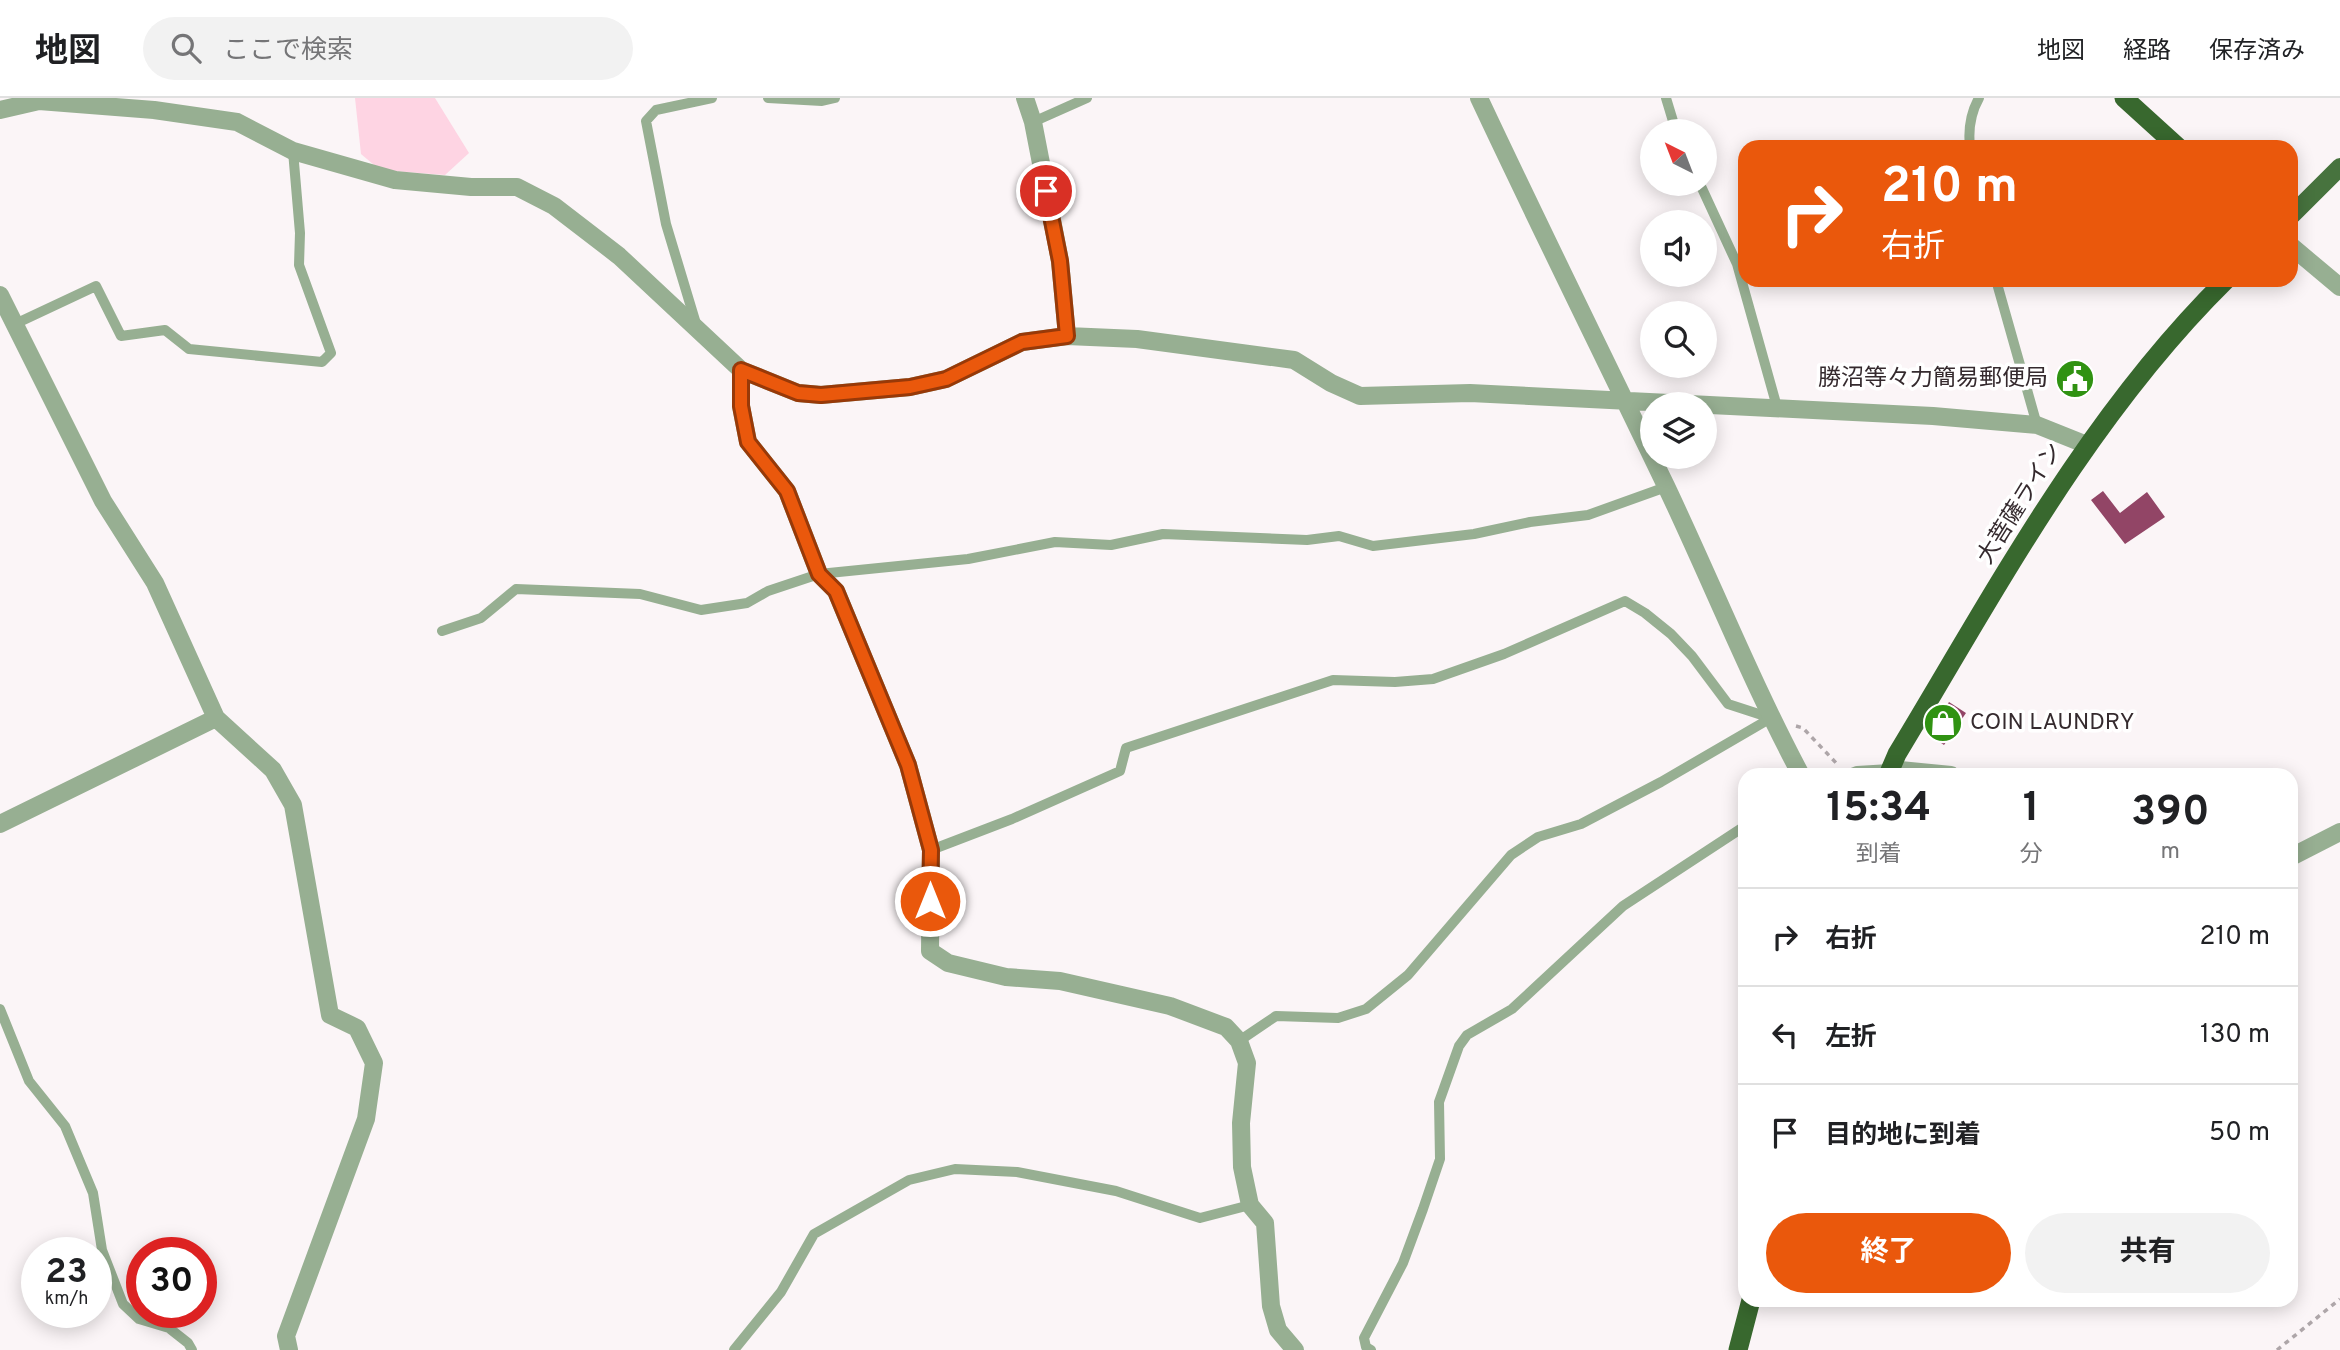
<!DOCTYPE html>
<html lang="ja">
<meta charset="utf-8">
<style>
body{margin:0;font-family:Overpass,"Noto Sans JP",sans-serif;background:#f2f2f2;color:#202124;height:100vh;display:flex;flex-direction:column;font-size:26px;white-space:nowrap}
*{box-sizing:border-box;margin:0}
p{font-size:23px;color:#757577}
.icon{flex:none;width:38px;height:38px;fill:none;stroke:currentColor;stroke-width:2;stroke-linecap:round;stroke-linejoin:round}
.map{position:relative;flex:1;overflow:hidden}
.drawer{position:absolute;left:1738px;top:670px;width:560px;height:539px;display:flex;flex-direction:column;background:#fff;border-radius:21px;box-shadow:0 4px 18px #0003}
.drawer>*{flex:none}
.banner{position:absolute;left:1738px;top:42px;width:560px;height:147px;border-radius:21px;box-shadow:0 4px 18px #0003;background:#ea580c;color:#fff;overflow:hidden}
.needle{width:46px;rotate:318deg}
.fabs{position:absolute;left:1640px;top:21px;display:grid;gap:14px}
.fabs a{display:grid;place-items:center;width:77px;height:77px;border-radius:50%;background:#fff;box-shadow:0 4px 18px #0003;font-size:35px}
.speed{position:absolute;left:21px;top:1139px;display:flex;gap:14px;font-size:35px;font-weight:700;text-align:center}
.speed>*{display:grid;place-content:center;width:91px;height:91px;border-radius:50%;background:#fff;box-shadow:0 4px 18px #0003;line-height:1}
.speed small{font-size:18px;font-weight:400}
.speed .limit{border:10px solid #d22;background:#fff;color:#111}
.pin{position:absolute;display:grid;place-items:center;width:60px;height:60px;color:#fff;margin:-30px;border:4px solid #fff;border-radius:50%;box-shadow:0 2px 7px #0007}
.me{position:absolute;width:77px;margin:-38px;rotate:0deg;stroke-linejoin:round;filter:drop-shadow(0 0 5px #0008)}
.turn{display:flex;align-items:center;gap:24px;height:147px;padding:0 28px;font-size:32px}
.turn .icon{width:91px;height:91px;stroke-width:2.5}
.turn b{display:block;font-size:49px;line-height:60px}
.eta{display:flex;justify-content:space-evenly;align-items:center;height:119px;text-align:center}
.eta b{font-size:42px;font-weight:700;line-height:49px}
.cta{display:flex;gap:14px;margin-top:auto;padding:14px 28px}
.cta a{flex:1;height:80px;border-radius:42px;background:#ea580c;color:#fff;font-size:28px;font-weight:700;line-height:80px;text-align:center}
.cta a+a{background:#f2f2f2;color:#202124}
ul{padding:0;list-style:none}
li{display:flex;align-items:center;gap:21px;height:98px;padding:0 28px;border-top:2px solid #e0e0e0}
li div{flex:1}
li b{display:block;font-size:26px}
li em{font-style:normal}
header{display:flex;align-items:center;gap:42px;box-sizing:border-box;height:98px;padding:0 35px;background:#fff;border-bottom:2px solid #e0e0e0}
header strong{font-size:33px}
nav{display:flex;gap:38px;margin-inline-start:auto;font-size:24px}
.search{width:490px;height:63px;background:#f2f2f2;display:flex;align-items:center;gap:18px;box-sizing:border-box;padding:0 24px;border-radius:38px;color:#757577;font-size:26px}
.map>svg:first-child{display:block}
.green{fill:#fed4e3}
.building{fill:#924566}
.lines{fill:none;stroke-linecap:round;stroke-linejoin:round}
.path{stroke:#aea6a9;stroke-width:3.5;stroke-dasharray:5 5;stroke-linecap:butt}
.service{stroke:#97af92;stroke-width:10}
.minor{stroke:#97af92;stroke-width:18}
.tertiary{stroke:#97af92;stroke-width:18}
.primary{stroke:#47733e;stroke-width:18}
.trunk{stroke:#38682e;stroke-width:19}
.route-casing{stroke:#983908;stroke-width:18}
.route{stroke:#ea580c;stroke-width:12}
.labels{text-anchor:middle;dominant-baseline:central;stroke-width:7;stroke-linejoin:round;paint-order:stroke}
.poi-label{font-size:23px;fill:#352a2e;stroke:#fff;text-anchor:end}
.street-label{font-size:23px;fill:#352a2e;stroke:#fff}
</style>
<header>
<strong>地図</strong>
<div class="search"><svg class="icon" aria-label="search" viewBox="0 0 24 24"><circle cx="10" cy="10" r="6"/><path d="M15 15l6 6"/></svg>ここで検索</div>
<nav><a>地図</a><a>経路</a><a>保存済み</a></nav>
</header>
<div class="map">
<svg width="2340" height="1252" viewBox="0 0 2340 1252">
<rect width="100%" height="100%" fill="#fbf5f7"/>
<path class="green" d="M355,0H435L469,55L445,77L380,72L361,56Z"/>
<path class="building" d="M2103,393L2120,415L2147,394L2165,419L2125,446L2091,402Z
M1949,604L1966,615L1944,647L1928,636Z"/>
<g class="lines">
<path class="path" d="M1796,628L1803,630L1839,668
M2277,1252L2340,1201"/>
<path class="service" d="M768,0L822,3L835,0
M1666,0L1676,33
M1033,24L1087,0
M1970,49C1968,31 1970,16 1979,0
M1700,86L1737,166L1777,309
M1996,182L2037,327
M15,226L96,188L121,238L165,232L189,251L322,264L331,255L299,167L300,135L293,53
M697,229L666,126L646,23L656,12L712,0
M442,533L481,520L516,491L640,496L701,512L747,505L768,493L819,476L968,461L1055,444L1111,447L1163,436L1307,442L1339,438L1373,448L1474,436L1530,424L1588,417L1666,389
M1847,677L1857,673L1890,671
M931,752L1012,721L1120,673L1126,650L1333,582L1395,584L1433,581L1504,556L1625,503L1645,515L1671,536L1692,558L1728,606L1771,620
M0,911L29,983L65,1028L93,1095L102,1152L123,1206L139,1221L169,1230L188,1245L192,1252
M1239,943L1276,918L1338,920L1366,911L1408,877L1511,757L1538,739L1581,726L1661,684L1771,620
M734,1252L781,1194L814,1136L909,1082L955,1071L1017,1074L1116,1093L1200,1120L1250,1107
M1371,1252L1366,1249L1364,1240L1403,1165L1423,1111L1440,1061L1439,1004L1459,948L1467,937L1512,911L1623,808L1745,728"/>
<path class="minor" d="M1025,0L1033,24L1060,163L1067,238
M1479,0C1540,130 1604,259 1666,388C1712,485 1751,583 1801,677
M0,12L39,3L154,12L237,24L293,53L395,82L471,89H517L554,108L619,158L741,272L798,295L821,297L910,289L946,281L1022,244L1067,238L1137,241L1294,262L1331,285L1360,298L1470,295L1933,318L2037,327L2087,347
M0,197L103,403L155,485L216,620L0,726
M741,272V308L748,344L787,393L819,476L836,493L908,667L931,752L930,853L948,865L1006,879L1060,883L1170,908L1226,929L1239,943L1247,965L1241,1025L1242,1069L1250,1107L1265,1125L1271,1208L1278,1232L1295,1252
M216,620L273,672L293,707L330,917L357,930L374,965L366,1021L286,1238L289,1252
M1890,671L1951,677
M2291,759L2340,734"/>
<path class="tertiary" d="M2291,148L2340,189"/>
<path class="primary" d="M2291,118L2340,69"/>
<path class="trunk" d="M2124,0L2178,49
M1888,677L1897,656C1996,492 2088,318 2226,182
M1738,1252L1751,1202"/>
</g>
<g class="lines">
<g class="route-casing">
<path id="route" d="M930,803L931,752L908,667L836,493L819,476L787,393L748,344L741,308V272L798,295L821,297L910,289L946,281L1022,244L1067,238L1060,163L1046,93"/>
</g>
<use href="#route" class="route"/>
</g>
<defs>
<g id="civic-disc" transform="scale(2.0125)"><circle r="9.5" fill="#309212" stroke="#fff"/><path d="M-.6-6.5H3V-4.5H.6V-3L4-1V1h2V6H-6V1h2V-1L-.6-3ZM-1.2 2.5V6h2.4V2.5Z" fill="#fff"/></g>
<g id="shop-disc" transform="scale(2.0125)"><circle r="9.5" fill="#309212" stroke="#fff"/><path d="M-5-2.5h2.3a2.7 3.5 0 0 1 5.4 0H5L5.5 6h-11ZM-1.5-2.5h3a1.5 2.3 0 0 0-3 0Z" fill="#fff"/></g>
</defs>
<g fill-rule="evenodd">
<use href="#civic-disc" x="2075" y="281"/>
<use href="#shop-disc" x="1943" y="625"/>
</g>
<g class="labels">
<g class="poi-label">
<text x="2048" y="281">勝沼等々力簡易郵便局</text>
<text x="1970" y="625" text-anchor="start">COIN LAUNDRY</text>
</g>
<g class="street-label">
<text transform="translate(2021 406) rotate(-58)">大菩薩ライン</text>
</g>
</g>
</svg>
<div class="fabs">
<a><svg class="needle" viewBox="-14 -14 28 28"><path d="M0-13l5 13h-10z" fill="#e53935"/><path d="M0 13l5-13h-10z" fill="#757577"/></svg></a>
<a><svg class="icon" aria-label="sound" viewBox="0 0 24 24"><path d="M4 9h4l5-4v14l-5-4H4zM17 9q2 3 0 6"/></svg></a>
<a><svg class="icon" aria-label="search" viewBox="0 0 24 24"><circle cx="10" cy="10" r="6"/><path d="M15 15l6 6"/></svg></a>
<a><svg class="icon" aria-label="layers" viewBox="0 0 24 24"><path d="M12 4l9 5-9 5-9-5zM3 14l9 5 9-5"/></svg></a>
</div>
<div class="speed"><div>23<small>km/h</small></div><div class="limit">30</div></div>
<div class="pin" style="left:1046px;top:93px;background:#d93025"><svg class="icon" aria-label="arrive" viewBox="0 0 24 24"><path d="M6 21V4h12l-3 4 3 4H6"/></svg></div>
<svg class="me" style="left:930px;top:803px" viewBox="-20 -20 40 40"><circle r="17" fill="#ea580c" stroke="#fff" stroke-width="3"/><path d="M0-11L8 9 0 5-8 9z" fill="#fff"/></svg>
<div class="banner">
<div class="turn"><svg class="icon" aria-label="right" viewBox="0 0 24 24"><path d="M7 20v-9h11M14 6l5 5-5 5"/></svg><div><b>210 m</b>右折</div></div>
</div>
<section class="drawer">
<div class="eta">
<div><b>15:34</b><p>到着</p></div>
<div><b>1</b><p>分</p></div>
<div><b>390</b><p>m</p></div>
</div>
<ul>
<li><svg class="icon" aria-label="right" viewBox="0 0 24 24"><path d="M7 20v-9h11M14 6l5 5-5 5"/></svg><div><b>右折</b></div><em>210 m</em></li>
<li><svg class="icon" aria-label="left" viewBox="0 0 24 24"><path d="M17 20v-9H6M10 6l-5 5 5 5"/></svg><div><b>左折</b></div><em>130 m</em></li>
<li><svg class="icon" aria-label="arrive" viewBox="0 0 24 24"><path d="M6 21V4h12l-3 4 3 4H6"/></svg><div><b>目的地に到着</b></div><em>50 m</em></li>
</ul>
<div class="cta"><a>終了</a><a>共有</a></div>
</section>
</div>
